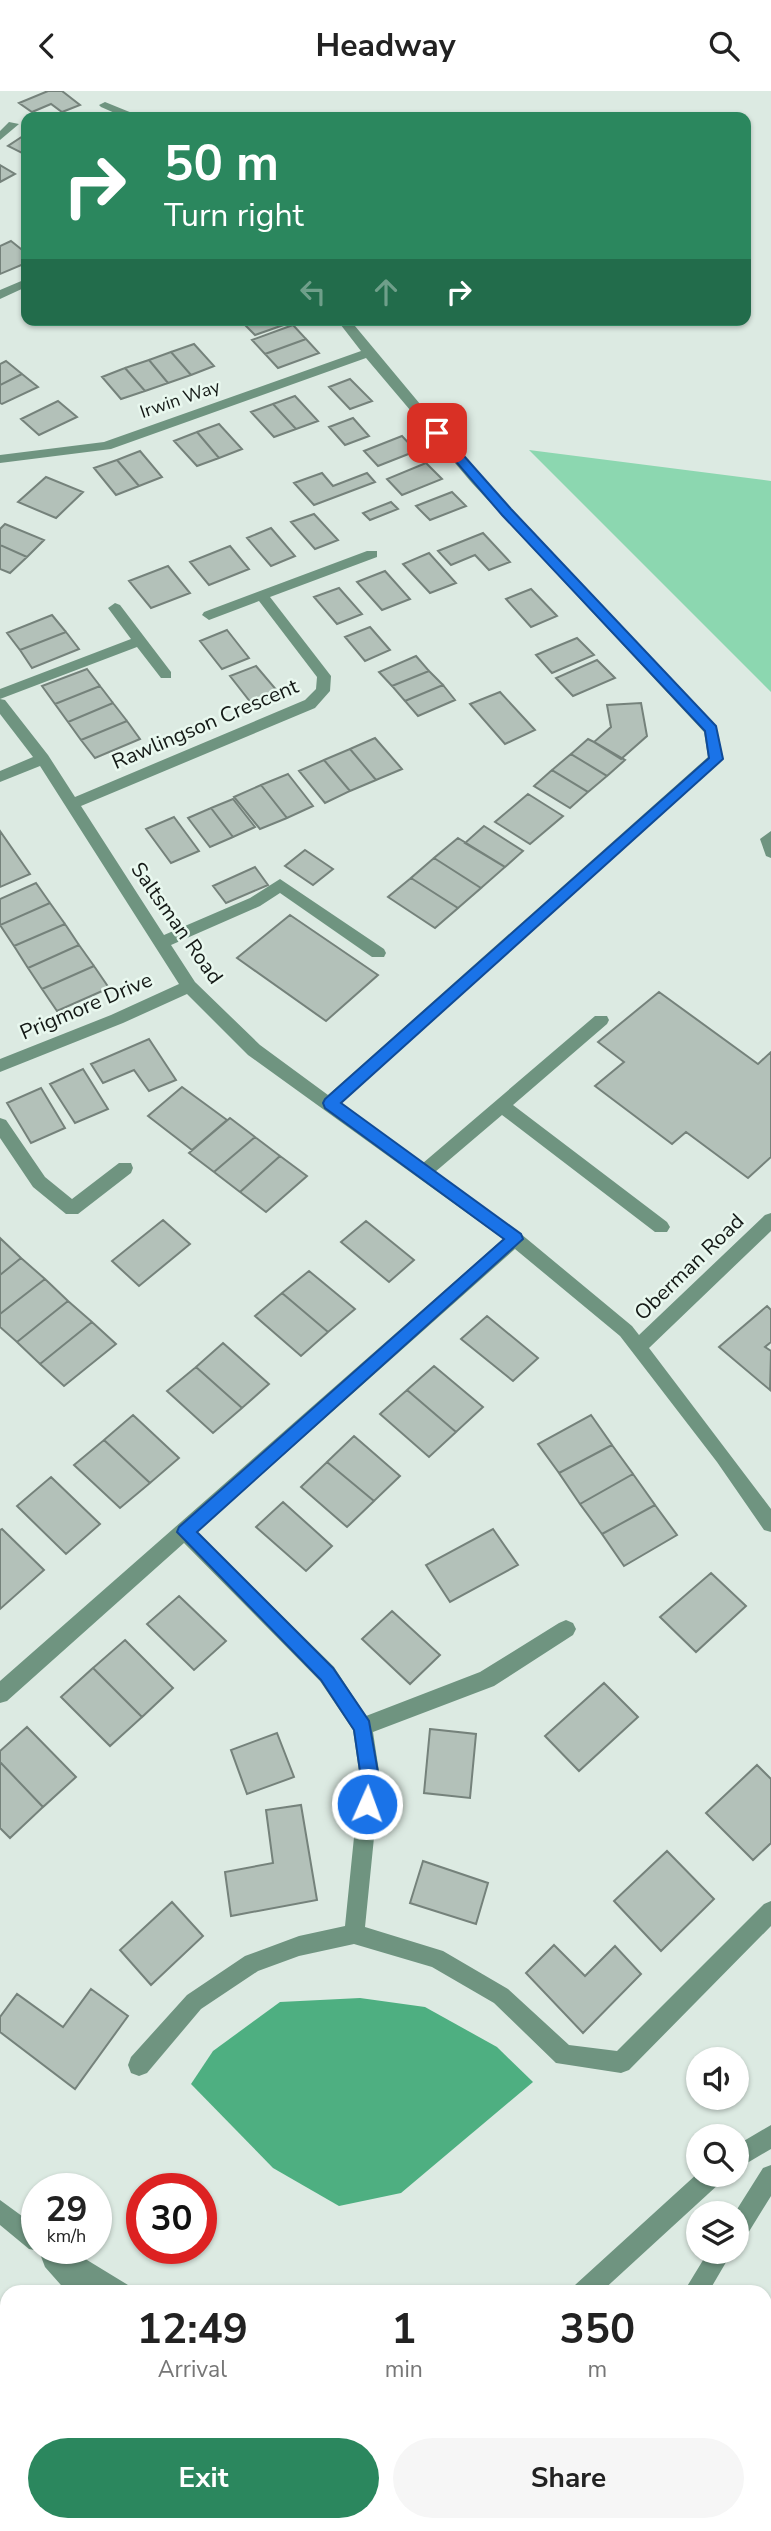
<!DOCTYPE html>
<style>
body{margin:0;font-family:"Nunito Sans",sans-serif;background:#f6f6f6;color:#222;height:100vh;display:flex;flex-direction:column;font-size:26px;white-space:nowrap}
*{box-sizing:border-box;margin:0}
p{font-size:23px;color:#767676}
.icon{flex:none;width:38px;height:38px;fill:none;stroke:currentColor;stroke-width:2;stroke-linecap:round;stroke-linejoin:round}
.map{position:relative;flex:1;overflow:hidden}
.sheet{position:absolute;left:0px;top:2194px;width:772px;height:247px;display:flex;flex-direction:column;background:#fff;border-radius:21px 21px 0 0;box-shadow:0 2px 5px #0004}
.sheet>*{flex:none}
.banner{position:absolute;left:21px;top:21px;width:730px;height:214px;border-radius:14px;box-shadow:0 2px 5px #0004;background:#2b875e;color:#fff;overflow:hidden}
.tools{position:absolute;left:686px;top:1956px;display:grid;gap:14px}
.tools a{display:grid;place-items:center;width:63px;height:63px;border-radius:50%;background:#fff;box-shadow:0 2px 5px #0004;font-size:35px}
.speed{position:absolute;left:21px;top:2082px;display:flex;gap:14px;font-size:35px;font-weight:700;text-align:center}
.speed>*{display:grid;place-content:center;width:91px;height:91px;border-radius:50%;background:#fff;box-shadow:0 2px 5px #0004;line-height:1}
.speed small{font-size:18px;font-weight:400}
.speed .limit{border:10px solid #d22;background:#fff;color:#111}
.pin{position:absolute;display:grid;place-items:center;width:60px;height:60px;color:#fff;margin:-30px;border-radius:14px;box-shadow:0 4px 10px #0006}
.me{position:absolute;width:77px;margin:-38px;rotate:2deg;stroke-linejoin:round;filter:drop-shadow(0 0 5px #0008)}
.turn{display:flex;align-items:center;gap:24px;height:147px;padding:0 28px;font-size:32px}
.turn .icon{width:91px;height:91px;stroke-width:2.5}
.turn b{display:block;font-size:49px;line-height:60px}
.lanes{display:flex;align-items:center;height:66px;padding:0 28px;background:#0003;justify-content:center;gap:35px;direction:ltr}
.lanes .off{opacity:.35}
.eta{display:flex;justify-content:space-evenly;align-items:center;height:119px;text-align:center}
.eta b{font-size:42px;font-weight:700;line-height:49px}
.cta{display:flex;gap:14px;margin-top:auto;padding:14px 28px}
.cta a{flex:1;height:80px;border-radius:42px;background:#2b875e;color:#fff;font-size:28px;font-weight:700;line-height:80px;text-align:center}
.cta a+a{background:#f6f6f6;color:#222}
header{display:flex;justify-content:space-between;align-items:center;height:91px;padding:0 28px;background:#fff;font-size:32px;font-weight:700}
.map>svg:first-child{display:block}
.green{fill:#8cd7b0}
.water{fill:#4eaf81}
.building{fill:#b3c1b9;stroke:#75827b;stroke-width:2}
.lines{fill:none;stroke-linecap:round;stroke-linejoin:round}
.minor{fill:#6f9480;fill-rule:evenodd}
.route{fill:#1a73e8;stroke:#114b97;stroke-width:2}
.labels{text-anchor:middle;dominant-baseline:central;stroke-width:5;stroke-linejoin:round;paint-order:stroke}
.far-street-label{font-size:18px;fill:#141916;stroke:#e9f8ef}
.street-label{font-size:21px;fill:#141916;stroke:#e9f8ef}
</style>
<header><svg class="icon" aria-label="back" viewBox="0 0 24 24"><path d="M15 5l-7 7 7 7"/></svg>Headway<svg class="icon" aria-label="search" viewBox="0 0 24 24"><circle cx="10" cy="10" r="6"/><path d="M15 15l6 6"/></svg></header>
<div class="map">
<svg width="771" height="2440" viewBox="0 0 771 2440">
<rect width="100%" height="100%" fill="#dceae2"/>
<path class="green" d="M529,359L771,390V601Z
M43,2434H207L212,2440H40Z"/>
<path class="water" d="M360,1907L425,1916L497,1956L533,1991L401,2102L339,2115L273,2077L191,1993L213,1960L280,1911Z"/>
<path class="building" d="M48,0H62L80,14L62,21L51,13L32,21L19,12Z
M26,43V64L8,55Z
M0,74L15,83L0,91Z
M11,150L26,162V172L0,183V155Z
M252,229H290L292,231L255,244L243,232Z
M293,234L306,248L265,263L252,249Z
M306,248L319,262L278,277L265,263Z
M194,253L214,275L191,284L171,261Z
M171,261L191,284L168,292L149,269Z
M149,269L168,292L145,300L125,277Z
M6,270L22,283L0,294V273Z
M125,277L145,300L121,308L102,286Z
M22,283L38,296L2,313L0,312V294Z
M350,288L372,310L350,318L329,296Z
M295,305L318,330L296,338L273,313Z
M58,310L77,326L39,344L21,328Z
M273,313L296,338L274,346L251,321Z
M353,327L369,345L345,354L329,336Z
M219,333L242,358L219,367L197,341Z
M197,341L219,367L197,375L174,350Z
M402,345L416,360L378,375L364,360Z
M140,360L162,386L139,395L117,369Z
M117,369L139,395L116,404L94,377Z
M426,372L442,388L402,404L387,388Z
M322,382L333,395L367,382L375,391L314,414L294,392Z
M46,386L83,401L56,427L18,411Z
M452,401L466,415L430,429L416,415Z
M391,411L398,418L370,429L363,422Z
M314,423L338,449L315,458L291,431Z
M5,433L44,449L27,466L0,454V438Z
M271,437L295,465L271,475L247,447Z
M483,442L510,471L489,479L475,464L451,474L438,460Z
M0,454L27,466L10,482L0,478Z
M230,455L249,478L209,494L190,471Z
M429,462L456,492L430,502L403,473Z
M168,475L190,502L151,517L129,490Z
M385,480L410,508L382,519L357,491Z
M339,497L362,523L337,533L314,506Z
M531,498L557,525L531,536L506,508Z
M52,524L66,541L20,559L7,542Z
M370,536L390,559L365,570L345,546Z
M227,539L249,567L222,578L200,550Z
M66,541L79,558L32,577L20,559Z
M577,547L594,564L552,582L536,564Z
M416,565L429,580L392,595L379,581Z
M597,569L615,587L573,605L556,587Z
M256,575L279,602L252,613L230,585Z
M87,578L100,595L55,613L42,595Z
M429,580L443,594L405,610L392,595Z
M443,594L455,609L418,625L405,610Z
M100,595L113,612L68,631L55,613Z
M500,601L535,639L505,653L470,613Z
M113,612L127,630L81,649L68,631Z
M641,612L647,645L621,668L594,651L611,636L607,614Z
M127,630L140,648L95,667L81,649Z
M375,647L402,678L376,689L350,658Z
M588,648L594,651L625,669L607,685L571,663Z
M350,658L376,689L350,700L324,669Z
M571,663L607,685L588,701L552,679Z
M324,669L350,700L325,712L299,680Z
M552,679L588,701L570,717L534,695Z
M288,683L313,715L287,727L261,694Z
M261,694L287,727L260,738L234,706Z
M528,703L563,725L530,753L495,731Z
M233,708L255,736L233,746L211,717Z
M211,717L233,746L210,756L188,727Z
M174,726L199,760L171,772L146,738Z
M484,735L523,760L505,776L465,752Z
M0,740L30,783L0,796Z
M458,747L505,776L481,797L434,767Z
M305,759L333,778L313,794L285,775Z
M434,767L481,797L458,817L411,787Z
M255,776L268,794L226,812L213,795Z
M411,787L458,817L435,837L388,806Z
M36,792L50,812L0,834V808Z
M50,812L65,833L14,855L0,834Z
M290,824L378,884L326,930L237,867Z
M65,833L79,854L28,877L14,855Z
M79,854L94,875L42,898L28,877Z
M94,875L109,897L57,920L42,898Z
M659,901L758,973L771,961V1066L748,1087L686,1041L672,1053L595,995L624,971L598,951Z
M149,948L176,989L149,1000L134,979L103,992L91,973Z
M83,978L108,1018L75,1032L50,993Z
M182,996L227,1029L192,1059L148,1025Z
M41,997L65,1037L31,1052L7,1012Z
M230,1027L255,1046L214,1081L189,1062Z
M255,1046L280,1065L240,1101L214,1081Z
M280,1065L307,1085L266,1121L240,1101Z
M163,1129L190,1153L139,1195L112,1170Z
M366,1130L414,1169L389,1191L341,1151Z
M0,1147L21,1167L0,1184Z
M21,1167L45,1188L0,1223V1184Z
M309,1180L355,1218L328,1241L282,1202Z
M45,1188L68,1210L17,1251L0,1236V1223Z
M282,1202L328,1241L301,1265L255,1225Z
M68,1210L92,1231L40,1273L17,1251Z
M767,1215L771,1219V1251L765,1256L771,1260L770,1299L719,1256Z
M487,1225L538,1267L513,1290L461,1248Z
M92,1231L116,1253L64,1295L40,1273Z
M223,1252L269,1293L242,1317L196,1276Z
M434,1275L483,1316L456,1341L407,1299Z
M196,1276L242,1317L213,1342L167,1300Z
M407,1299L456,1341L429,1366L380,1323Z
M133,1324L179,1367L150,1392L104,1349Z
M591,1324L612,1354L559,1382L538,1353Z
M354,1345L400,1385L374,1410L327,1371Z
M104,1349L150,1392L120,1417L74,1374Z
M612,1354L633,1383L580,1413L559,1382Z
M327,1371L374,1410L347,1436L301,1396Z
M633,1383L655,1414L602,1443L580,1413Z
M51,1386L100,1433L66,1463L17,1415Z
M283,1411L332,1455L306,1480L256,1436Z
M655,1414L677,1444L624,1475L602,1443Z
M2,1438L44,1479L0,1518V1439Z
M493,1438L518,1474L450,1511L426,1474Z
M711,1482L746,1515L696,1561L660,1526Z
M179,1505L226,1550L194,1579L147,1533Z
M392,1520L440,1564L410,1593L362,1548Z
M125,1549L173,1597L142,1626L93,1577Z
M93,1577L142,1626L110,1655L61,1606Z
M604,1592L638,1626L579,1680L545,1645Z
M27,1636L76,1686L43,1716L0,1671V1660Z
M430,1638L476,1643L470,1707L424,1702Z
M277,1642L294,1686L247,1703L231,1659Z
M0,1671L43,1716L10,1747L0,1737Z
M757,1674L771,1688V1752L753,1769L706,1722Z
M301,1714L317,1809L231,1825L225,1781L273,1772L266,1719Z
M667,1760L714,1808L661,1860L614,1810Z
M423,1770L488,1792L476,1833L410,1812Z
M172,1811L203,1845L151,1894L120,1859Z
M554,1854L585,1885L615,1855L641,1883L583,1942L526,1882Z
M91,1898L128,1925L75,1998L0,1941V1926L17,1903L63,1936Z"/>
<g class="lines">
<path class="minor" d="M105,11L137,24L139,26H124L101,16L99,14Z
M9,31L19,33L0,49V40Z
M26,188V196L0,208V199Z
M337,229H350L480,385L716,635L723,668L340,1013L423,1072L595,925H607L609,929L607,933L513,1014L667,1131L670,1136L667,1141H655L502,1024L435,1081L521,1143L632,1235L639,1244L765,1124L771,1122V1140L649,1257L771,1418V1441L764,1439L717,1371L620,1245L515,1158L197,1441L334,1576L366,1625L480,1581L559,1532L566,1529L573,1532L576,1538L573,1544L494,1595L373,1641L380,1687L365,1836L443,1860L508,1898L569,1954L617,1960L764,1813L771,1810V1835L629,1979L621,1982L556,1972L494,1912L432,1876L354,1853L299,1865L258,1880L201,1918L147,1982L139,1985L131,1982L128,1974L131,1966L187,1904L245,1865L299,1845L345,1835L360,1687L353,1639L320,1590L184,1452L7,1610L0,1612V1590L503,1148L248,964L187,903L123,932L0,981V968L111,924L179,893L40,675L0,691V680L33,666L0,623V598L131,548L108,517L115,512L120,514L171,581V587H161L137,556L0,608L5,609L48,664L75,706L305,609L316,598L317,586L259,510L209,529L202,524L204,521L367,460H377V466L270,506L331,585L330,600L315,617L81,715L164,844L250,807L280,788L384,858L386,862L384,866H372L280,802L260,815L171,854L195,891L260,954L328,1004L708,666L704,641L471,391L366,267L111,358L0,372V364L104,351L361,260Z
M771,740V767L766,765L760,748Z
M0,1027L6,1029L45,1086L72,1108L119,1072H131L133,1077L131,1082L78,1123H66L33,1096L0,1047Z
M771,2034V2058L737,2078V2054Z
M771,2074V2105L745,2147L737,2150V2123H734L763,2077Z
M698,2082V2084H723L720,2092L600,2202H572L575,2194Z
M0,2109L37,2136V2158H69L128,2194L131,2202H98L94,2199L95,2202H68L45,2176L39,2160L29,2158L0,2134Z
M708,2161H732L708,2202H683Z
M275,2434H301L303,2440H278Z
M348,2434H372L371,2440H347Z
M665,2434H689L690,2440H666Z"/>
</g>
<path class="route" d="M437,338L441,339L511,418L716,635L723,668L341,1012L521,1143L523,1148L197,1441L333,1577L369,1630L379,1687L374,1719L367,1722L361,1719L358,1713L361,1687L354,1639L321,1589L177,1441L179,1436L504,1148L325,1017L323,1012L325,1008L709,667L705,640L502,424L433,344V339Z"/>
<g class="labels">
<g class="far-street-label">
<text transform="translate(180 308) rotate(-19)">Irwin Way</text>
</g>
<g class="street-label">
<text transform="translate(205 633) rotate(-23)">Rawlingson Crescent</text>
<text transform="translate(177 832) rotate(55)">Saltsman Road</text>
<text transform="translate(86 915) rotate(-23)">Prigmore Drive</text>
<text transform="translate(689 1176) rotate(-44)">Oberman Road</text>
</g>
</g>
</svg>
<div class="tools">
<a><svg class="icon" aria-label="sound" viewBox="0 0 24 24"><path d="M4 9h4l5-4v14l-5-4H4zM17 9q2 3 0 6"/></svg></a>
<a><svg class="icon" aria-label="search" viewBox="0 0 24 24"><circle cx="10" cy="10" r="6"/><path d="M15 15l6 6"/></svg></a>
<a><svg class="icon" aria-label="layers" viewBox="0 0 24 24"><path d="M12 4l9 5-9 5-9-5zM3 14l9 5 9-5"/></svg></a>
</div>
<div class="speed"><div>29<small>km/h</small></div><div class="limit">30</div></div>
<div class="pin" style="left:437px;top:342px;background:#d93025"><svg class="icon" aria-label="arrive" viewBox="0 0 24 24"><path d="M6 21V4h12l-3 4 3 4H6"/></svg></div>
<svg class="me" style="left:367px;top:1713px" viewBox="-20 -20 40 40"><circle r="17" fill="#1a73e8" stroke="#fff" stroke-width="3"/><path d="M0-11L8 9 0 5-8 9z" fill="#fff"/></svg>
<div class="banner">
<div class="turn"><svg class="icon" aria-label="right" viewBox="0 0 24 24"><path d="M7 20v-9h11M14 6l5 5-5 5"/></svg><div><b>50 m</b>Turn right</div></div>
<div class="lanes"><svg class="icon off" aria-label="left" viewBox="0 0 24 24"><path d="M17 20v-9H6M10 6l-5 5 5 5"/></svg><svg class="icon off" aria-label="ahead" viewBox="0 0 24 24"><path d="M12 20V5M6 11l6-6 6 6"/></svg><svg class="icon" aria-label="right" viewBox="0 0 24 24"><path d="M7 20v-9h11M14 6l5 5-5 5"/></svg></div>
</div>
<section class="sheet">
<div class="eta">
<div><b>12:49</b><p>Arrival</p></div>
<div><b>1</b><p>min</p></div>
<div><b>350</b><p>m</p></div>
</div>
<div class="cta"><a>Exit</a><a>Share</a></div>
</section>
</div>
